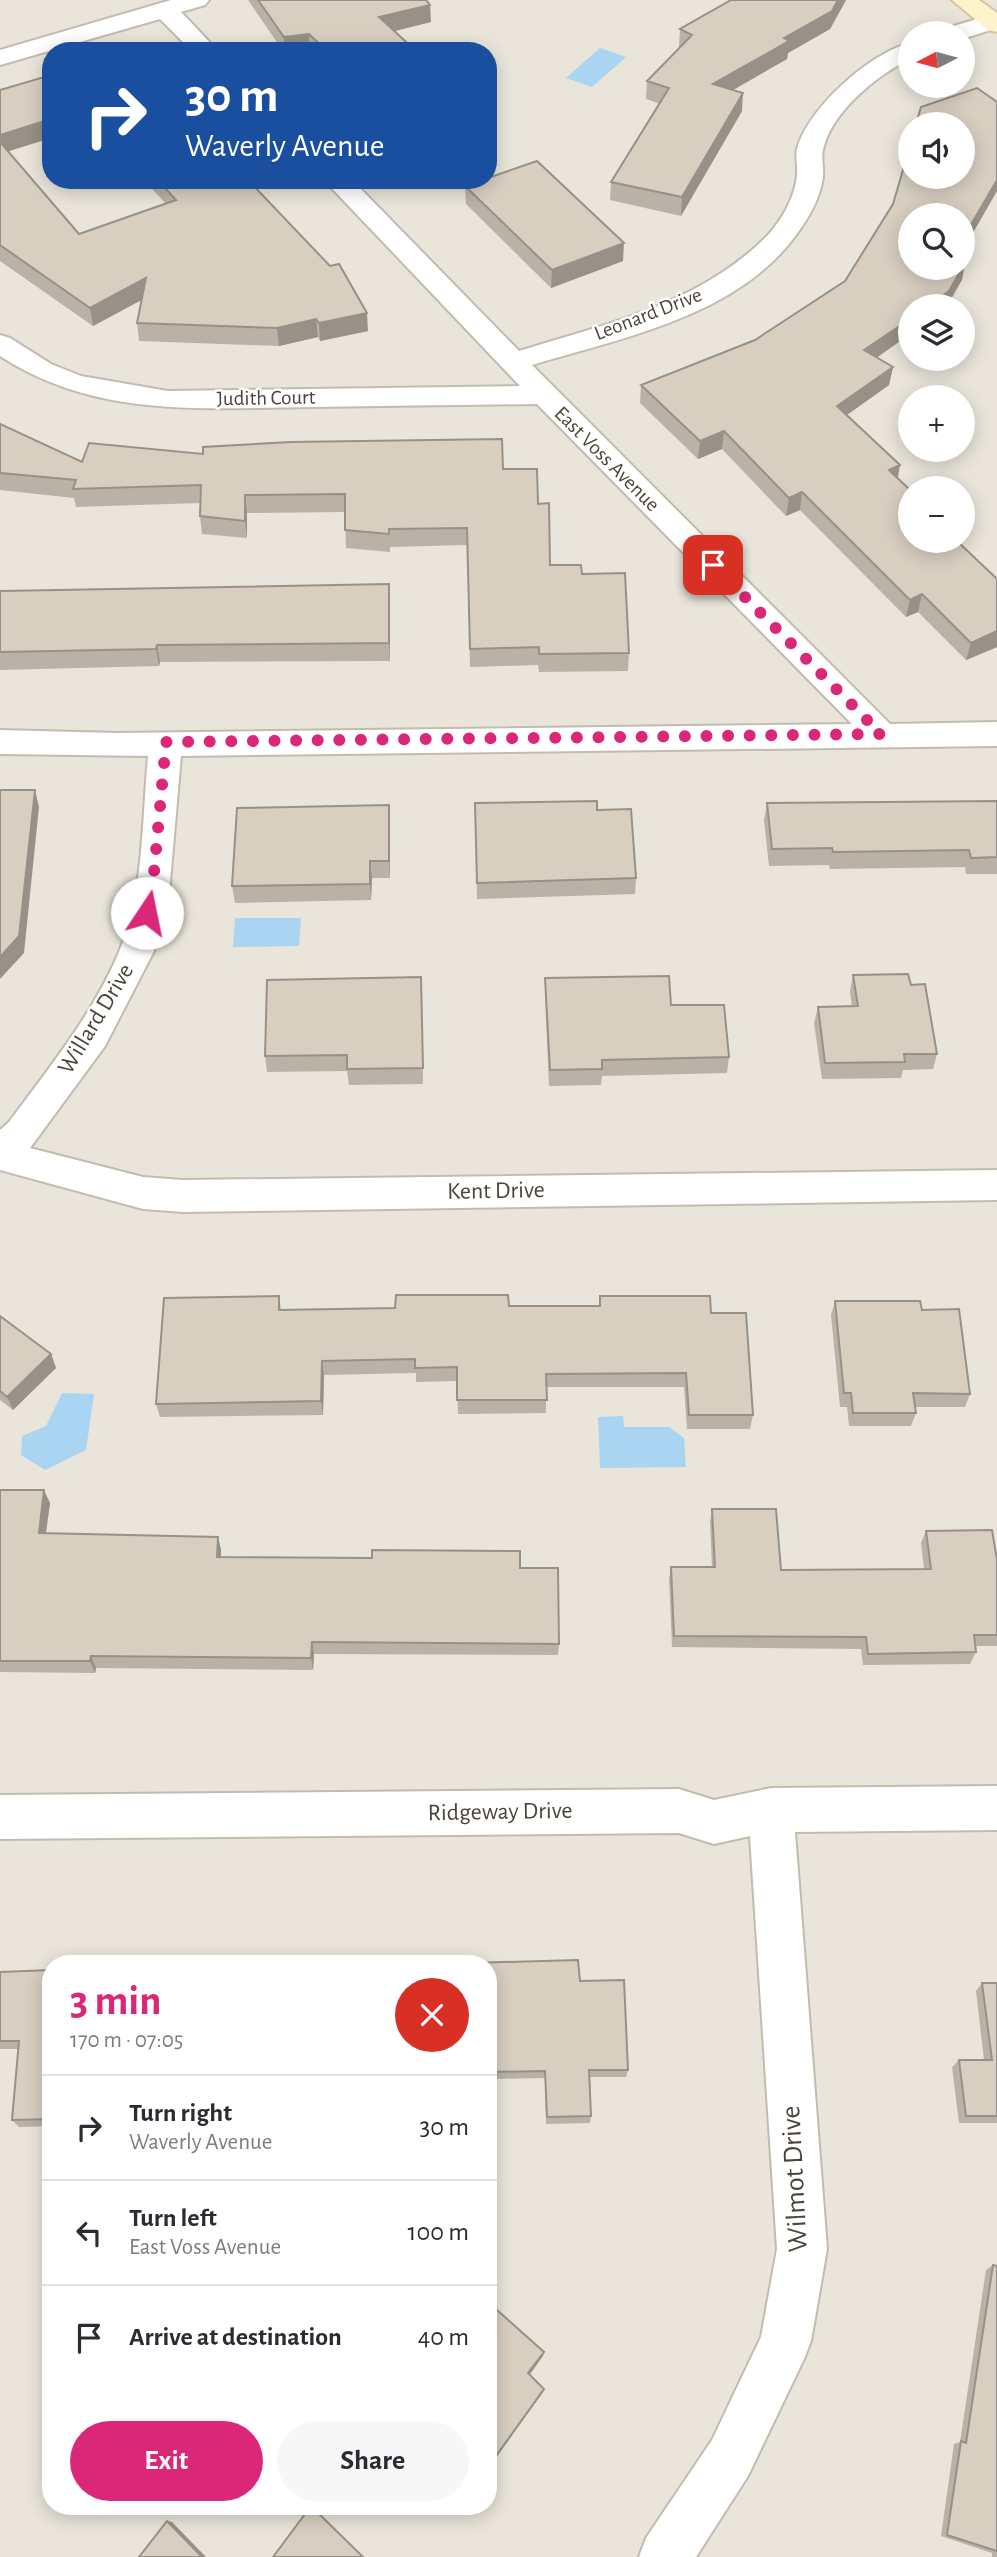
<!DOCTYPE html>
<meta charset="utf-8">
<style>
body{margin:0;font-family:"Alegreya Sans",sans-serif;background:#f7f7f7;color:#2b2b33;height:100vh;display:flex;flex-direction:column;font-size:26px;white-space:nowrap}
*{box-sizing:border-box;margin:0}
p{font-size:23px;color:#7c7c81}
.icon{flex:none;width:38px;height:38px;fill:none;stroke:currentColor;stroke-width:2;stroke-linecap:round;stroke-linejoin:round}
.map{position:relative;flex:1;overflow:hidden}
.details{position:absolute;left:42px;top:1955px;width:455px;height:560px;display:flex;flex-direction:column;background:#fff;border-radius:28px;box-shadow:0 4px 18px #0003}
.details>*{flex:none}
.banner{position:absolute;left:42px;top:42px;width:455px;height:147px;border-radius:28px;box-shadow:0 4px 18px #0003;background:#1a4fa0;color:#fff;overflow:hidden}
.needle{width:46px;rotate:264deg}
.tools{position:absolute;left:898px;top:21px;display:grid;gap:14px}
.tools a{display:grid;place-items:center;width:77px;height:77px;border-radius:50%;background:#fff;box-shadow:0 4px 18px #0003;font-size:35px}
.pin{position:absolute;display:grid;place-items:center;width:60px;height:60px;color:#fff;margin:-30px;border-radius:14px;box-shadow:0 4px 10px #0006}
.me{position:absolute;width:77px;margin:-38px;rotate:11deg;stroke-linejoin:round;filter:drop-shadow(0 0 5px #0008)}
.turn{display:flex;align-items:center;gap:24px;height:147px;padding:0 28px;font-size:32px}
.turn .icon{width:91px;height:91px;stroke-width:2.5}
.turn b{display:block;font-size:49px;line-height:60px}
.round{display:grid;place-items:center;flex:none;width:74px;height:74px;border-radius:37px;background:#f7f7f7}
.head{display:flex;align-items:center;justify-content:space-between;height:119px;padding:0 28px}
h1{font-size:42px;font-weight:700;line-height:52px;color:#db2777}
.primary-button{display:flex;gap:14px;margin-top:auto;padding:14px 28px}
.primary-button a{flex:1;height:80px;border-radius:42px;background:#db2777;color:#fff;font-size:28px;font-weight:700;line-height:80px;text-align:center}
.primary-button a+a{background:#f7f7f7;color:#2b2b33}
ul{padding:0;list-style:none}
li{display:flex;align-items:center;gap:21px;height:105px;padding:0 28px;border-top:2px solid #e1e1e2}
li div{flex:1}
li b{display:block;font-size:26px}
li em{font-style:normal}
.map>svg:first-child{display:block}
.residential{fill:#eae5da;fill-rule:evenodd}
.water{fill:#a9d4f2}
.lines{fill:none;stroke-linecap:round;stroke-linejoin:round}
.minor-casing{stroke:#c2bbae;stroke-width:4}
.secondary-casing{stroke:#d6c79b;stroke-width:4}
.minor{fill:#fff;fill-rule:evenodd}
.secondary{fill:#fff3cd;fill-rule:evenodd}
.wall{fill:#bab2a6}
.shaded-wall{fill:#979187}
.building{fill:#d8cfc1;stroke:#979187;stroke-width:2}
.route{stroke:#db2777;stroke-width:12;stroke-dasharray:0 21.6}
.labels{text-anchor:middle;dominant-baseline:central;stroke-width:5;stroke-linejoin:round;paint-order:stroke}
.far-street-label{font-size:21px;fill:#4b4439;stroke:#fff}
.street-label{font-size:24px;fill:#4b4439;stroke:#fff}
.near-street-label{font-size:28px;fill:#4b4439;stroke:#fff}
</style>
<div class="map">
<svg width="997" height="2557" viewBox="0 0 997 2557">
<rect width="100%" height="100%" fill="#f6f3ec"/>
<path class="residential" d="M0,0H997V2557H0ZM910,33H962V86H910ZM51,51H488V180H51ZM910,124H962V177H910ZM910,215H962V268H910ZM910,306H962V359H910ZM910,397H962V450H910ZM910,488H962V541H910ZM51,1964H488V2506H51Z"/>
<path class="water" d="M600,48L626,57L592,87L566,78Z
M235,918H301L299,946L233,947Z
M62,1393L94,1394L86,1450L45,1470L21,1455L22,1436L46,1426Z
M623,1416L624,1427H669L684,1438L686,1467L600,1468L598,1417Z"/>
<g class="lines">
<g class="minor-casing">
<path id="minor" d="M171,0H209L205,5L181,12L218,51H192L160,19L0,65V50Z
M997,13V28L962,39V33H944L947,28Z
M910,43V59C877,75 831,112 823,150C821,159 824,168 823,177C820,200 807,221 793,239C733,317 621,338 532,365L890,724L997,722V746L181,756L169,894L154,951L105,1046L30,1148L143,1177L183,1180L997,1170V1200L183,1212L143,1209L0,1170V1130L9,1122C49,1068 93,1014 119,952C144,892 142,820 148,756L0,754V730L118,733L852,724L537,404C462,405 388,406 314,407C203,408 97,419 0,356V335L10,338L51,364L81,376L168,391L520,386L324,180H352L519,351C606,324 700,304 767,236C782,220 795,197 797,175C798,167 795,157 797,149C808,108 870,53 910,43Z
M997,1786V1830L795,1832L827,2249L811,2341L804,2359L748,2476L696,2557H639L646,2538L712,2440L761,2337L777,2249L750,1836L714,1844L679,1833L0,1839V1795L679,1789L714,1800L771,1788Z"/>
</g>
<g class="secondary-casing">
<path id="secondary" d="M952,0H979L997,13V32L988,30Z"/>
</g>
<use href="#minor" class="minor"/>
<use href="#secondary" class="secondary"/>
</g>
<path class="wall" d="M248,0H426L431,22L394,31L416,51H283Z
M731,0H846L830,29L788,53L787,59L733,90L742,111L681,216L610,200L611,182L660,104L646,99L647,81L680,47H679L680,29Z
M0,90L8,152L79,234L166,204L144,180H248L368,331L320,341L318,337L279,346L139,341L137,323L141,300L93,326L0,261Z
M465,186L623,261L551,288L466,204Z
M965,262L962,280L910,334L877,358L893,367L889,385L847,415L898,478L910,541L997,579V647L966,660L918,612L906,617L800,510L786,516L722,449L698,459L640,403L641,385L755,340L910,268Z
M0,424L82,462L203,454L503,469L538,504L550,565L582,574L629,653L628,671L539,672L538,665L470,667L467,545L390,547V552L346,548L345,512L247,513V538L202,534L200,516V503L76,507L74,498L0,490Z
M389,584L390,661L160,662L159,666L0,670V591Z
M997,801V874H966L965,867L830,869L829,865L769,866L764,820L767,803Z
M475,803L597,810L636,878L635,894L477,899Z
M390,822V878H372L371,900L235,903L232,886Z
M853,975L911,985L937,1054L933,1069L903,1070L901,1078L822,1079L814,1023L818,1007H852L850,991Z
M545,978L671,1005L729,1057L727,1073L602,1076L601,1085L549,1086L545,994Z
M422,993L423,1084L349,1085L347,1071L267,1072L265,1056Z
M279,1296L281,1310L509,1306H599L600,1296L711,1313L753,1415L750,1429H687L684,1387H546V1413L458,1414L457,1381L416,1382V1373L324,1375L323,1415L160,1417L156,1404Z
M835,1301L922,1310L970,1394L965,1407H915L916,1413L911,1426H849L847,1407H840L831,1315Z
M0,1316L51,1354L56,1368L13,1410L0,1400Z
M0,1490L50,1503L46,1533L218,1537L221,1550V1557L520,1568L559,1644L558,1655L314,1654L313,1670L96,1668L95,1673L0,1672Z
M712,1509L781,1570L924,1569L921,1543L926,1531L997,1560V1646H975L976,1652L970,1664L863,1665L861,1649L672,1647L669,1579L671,1567H712L710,1522Z
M488,1964L580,1981L628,2070L626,2077H590L591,2116L590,2123L546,2124L545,2078L488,2079Z
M51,1970V2126L19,2127L12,2120L18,2049H0V1972Z
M982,1983H997V2123H959L952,2067L959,2060H984L976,1991Z
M993,2265L997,2266V2557H992V2553L941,2536L954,2444L960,2442L986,2270Z"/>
<path class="shaded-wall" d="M838,0H846L830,29L788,53L787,59L712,102L713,84L784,38Z
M430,5L431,22L379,35V17Z
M309,34L310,51H285L284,37Z
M743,93L742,111L681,216L682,197Z
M51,119V138L0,154V135Z
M997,180V191L962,252V240Z
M624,243L623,261L551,288L552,270Z
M965,262L962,280L947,306H928Z
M146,278L149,296L93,326L90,308Z
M367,313L368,331L320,341L319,323Z
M316,319L318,337L279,346L277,328Z
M910,319V334L861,368L864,350Z
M893,367L889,385L834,424L837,406Z
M724,431L722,449L698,459L700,441Z
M900,465L897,483L889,470Z
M802,492L800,510L786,516L789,498Z
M245,495L247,513V538L245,521Z
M389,584L390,602V661L389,643Z
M922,594L918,612L906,617L910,600Z
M997,631V647L966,660L971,643Z
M157,645L160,662L159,666L156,649Z
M35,790L39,807L24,953L0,979V957Z
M389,805L390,822V878L389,861Z
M370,861L372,878L371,900L370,884Z
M51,1354L56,1368L13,1410L7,1397Z
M322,1361L324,1375L323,1415L321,1401Z
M44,1490L50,1503L44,1546L39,1533Z
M218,1537L221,1550L220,1570L217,1557Z
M312,1642L314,1654L313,1670L311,1658Z
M91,1656L96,1668L95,1673L90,1661Z
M544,2352L543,2356L528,2377V2373Z
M544,2389L543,2392L488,2469V2467Z
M167,2521L172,2522L206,2557H202Z"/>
<path class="building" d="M258,0H426L430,5L379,17L416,51H327L309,34L284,37Z
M731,0H838L832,11L784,38L789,41L713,84L743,93L682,197L611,182L669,88L647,81L692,35L680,29Z
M128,45L134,51H109Z
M51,75V119L0,135V90Z
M977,88L997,102V180L962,240V215H910V268H962L949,291L928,306H910V319L864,350L893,367L837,406L900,465L889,470L910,490V541H957L997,579V631L971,643L922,594L910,600L802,492L789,498L724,431L700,441L641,385L755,340L845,281L893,204L910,146V177H962V124H916L921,107Z
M0,142L79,234L176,200L158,180H248L330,266L339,264L367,313L319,323L316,319L277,328L137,323L146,278L90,308L0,245Z
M537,161L624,243L552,270L465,186L481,180H488V178Z
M0,424L82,462L89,443L203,454V447L291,442L502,439L503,469H537L538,504L549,503L550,565H581L582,574L625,573L629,653L539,654V647L470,649L467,528L389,529V534L345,530V494L245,495V521L200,516L201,485L73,489L76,480L0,473Z
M389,584V643L157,645L156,649L0,652V591Z
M0,790H35L19,936L0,957Z
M597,801V810L631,809L636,878L477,883L475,803Z
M997,801V857L971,858L969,850L833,852L832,848L772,849L767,803Z
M389,805V861H370V884L232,886L237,808Z
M908,974L911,985L925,984L937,1054H904L905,1062L825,1063L818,1007L858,1006L853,975Z
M669,976L671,1005H724L729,1057L602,1060V1069L550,1070L545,978Z
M421,977L423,1068L347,1069V1055L265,1056L267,980Z
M396,1295H508L509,1306H600V1296H710L711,1313H746L753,1415H689L686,1373L546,1374L547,1400H457V1367L415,1368V1359L322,1361L321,1401L156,1404L164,1298L279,1296V1310L395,1308Z
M835,1301H920L922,1310L959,1309L970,1394L913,1393L916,1413H853L851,1393H844Z
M0,1316L51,1354L7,1397L0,1391Z
M0,1490H44L39,1533L218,1537L217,1557L372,1558V1550L520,1551V1568H558L559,1644L312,1642L311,1658L91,1656L90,1661H0Z
M712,1509H776L781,1570L931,1569L926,1531L992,1530L997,1560V1635H974L976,1652L868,1654L866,1637L674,1636L671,1567H715Z
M578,1960L580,1981L624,1980L628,2070H589L591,2116L547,2117L545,2071L488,2072V1964L468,1963Z
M51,1970V2119L12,2120L19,2041H0V1972Z
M982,1983H997V2116H966L959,2060H992Z
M993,2265L997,2266V2551L947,2535L961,2441L966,2443Z
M488,2302L544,2352L528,2373L544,2389L488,2467Z
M311,2506L363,2557H273Z
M167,2521L202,2557H139Z"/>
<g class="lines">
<path class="route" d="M147,913L152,894L166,742L881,734L713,565"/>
</g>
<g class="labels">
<g class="far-street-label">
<text transform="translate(648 314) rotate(-21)">Leonard Drive</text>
<text transform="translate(266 398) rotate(-1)">Judith Court</text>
<text transform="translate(607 459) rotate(45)">East Voss Avenue</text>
</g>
<g class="street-label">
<text transform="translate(96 1019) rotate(-59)">Willard Drive</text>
<text transform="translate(496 1191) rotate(-1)">Kent Drive</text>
<text transform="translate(500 1812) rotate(-1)">Ridgeway Drive</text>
</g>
<g class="near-street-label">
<text transform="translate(795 2179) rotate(-93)">Wilmot Drive</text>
</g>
</g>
</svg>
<div class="tools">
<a><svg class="needle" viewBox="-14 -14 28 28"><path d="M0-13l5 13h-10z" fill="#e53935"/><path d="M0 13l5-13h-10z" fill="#7c7c81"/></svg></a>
<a><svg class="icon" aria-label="sound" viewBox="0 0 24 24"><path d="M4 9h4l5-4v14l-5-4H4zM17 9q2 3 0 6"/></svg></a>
<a><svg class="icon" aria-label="search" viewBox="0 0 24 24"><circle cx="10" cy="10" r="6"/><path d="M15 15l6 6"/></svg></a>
<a><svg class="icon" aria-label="layers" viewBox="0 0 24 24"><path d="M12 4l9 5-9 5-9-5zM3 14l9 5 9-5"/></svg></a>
<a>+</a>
<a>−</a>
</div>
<div class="pin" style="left:713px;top:565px;background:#d93025"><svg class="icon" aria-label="arrive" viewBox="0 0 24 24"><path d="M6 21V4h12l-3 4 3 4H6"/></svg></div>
<svg class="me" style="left:147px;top:913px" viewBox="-20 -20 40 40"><circle r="19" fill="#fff"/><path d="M0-13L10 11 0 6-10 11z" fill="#db2777"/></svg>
<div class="banner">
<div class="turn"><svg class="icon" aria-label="right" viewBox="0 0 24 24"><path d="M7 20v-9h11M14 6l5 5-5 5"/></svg><div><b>30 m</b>Waverly Avenue</div></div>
</div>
<section class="details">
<div class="head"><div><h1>3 min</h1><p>170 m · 07:05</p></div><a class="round" style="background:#d93025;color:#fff"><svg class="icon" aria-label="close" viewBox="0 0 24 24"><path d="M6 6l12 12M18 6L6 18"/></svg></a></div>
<ul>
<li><svg class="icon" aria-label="right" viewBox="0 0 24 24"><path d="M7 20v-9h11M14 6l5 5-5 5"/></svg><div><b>Turn right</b><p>Waverly Avenue</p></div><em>30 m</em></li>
<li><svg class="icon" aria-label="left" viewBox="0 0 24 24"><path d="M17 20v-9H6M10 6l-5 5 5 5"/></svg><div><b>Turn left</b><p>East Voss Avenue</p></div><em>100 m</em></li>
<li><svg class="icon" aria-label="arrive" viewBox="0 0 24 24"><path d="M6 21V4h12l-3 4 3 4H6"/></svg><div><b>Arrive at destination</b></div><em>40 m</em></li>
</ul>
<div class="primary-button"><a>Exit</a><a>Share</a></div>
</section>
</div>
